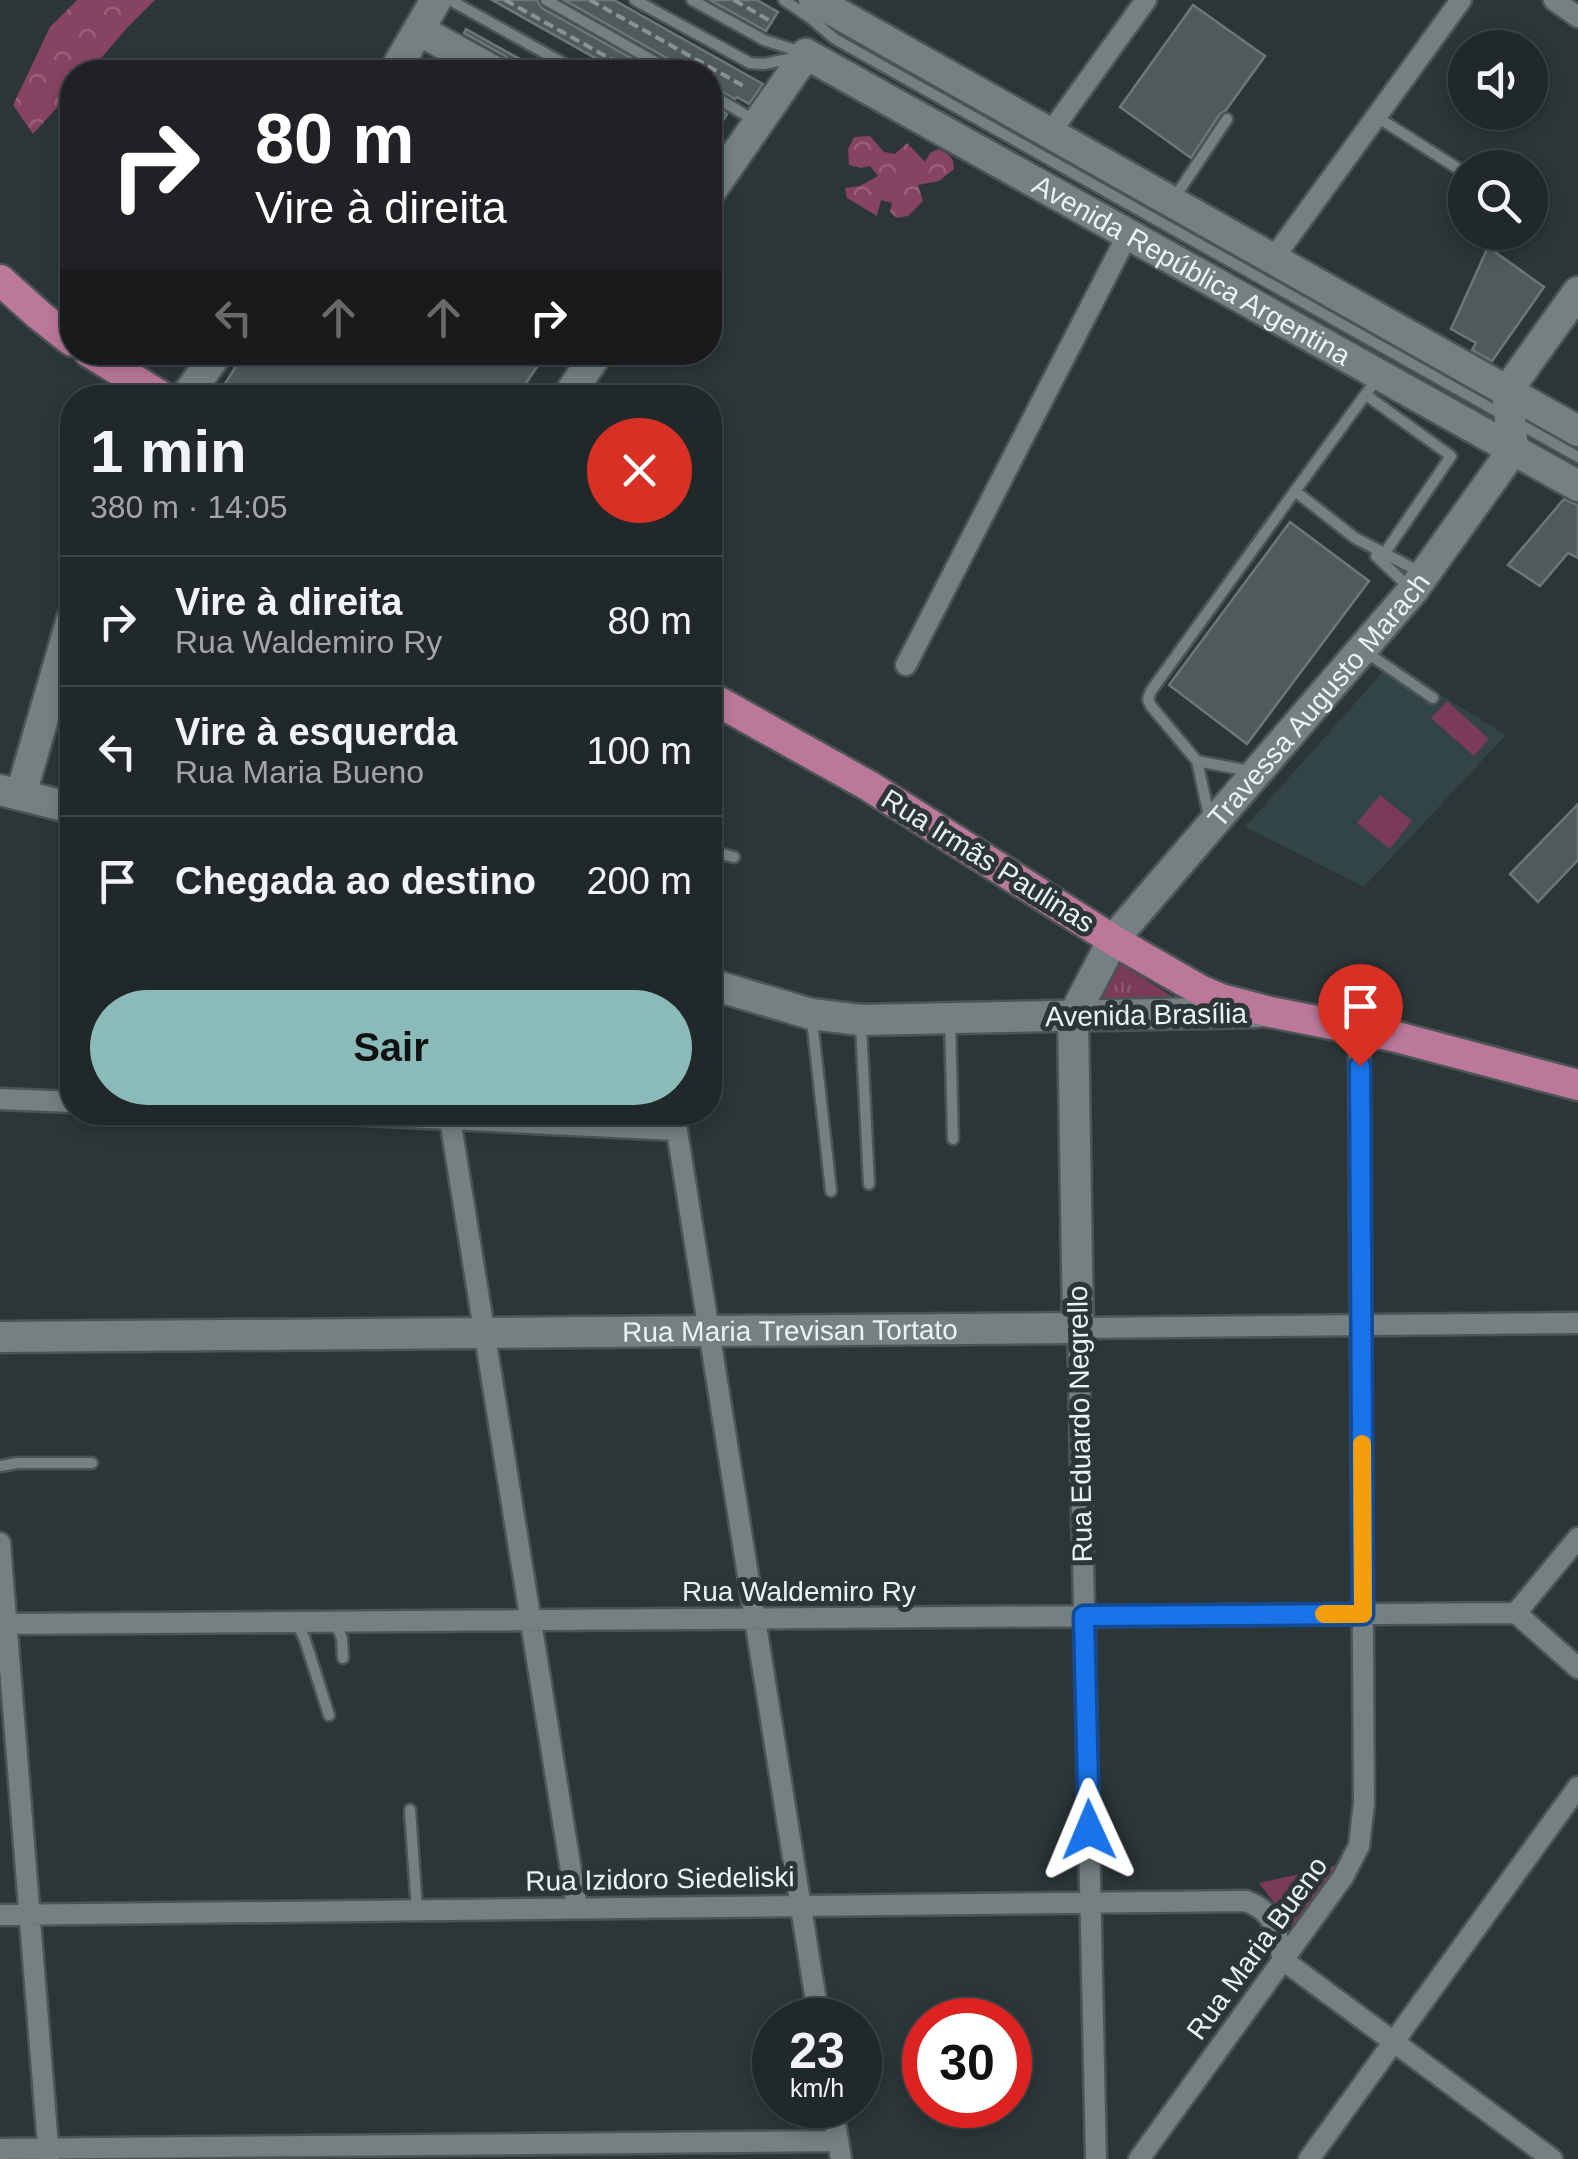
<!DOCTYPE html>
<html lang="pt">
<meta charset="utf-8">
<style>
body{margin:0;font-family:Arial,sans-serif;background:#293031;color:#f1f3f6;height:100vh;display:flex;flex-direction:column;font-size:38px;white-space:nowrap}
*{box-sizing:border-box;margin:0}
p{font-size:32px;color:#a2a6a8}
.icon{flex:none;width:55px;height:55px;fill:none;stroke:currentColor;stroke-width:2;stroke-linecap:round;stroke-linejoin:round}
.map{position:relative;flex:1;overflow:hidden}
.side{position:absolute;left:60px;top:385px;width:662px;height:740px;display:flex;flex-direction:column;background:#212829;border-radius:40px;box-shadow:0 5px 15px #0003,0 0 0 2px #3e4446}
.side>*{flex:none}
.top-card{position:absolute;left:60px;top:60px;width:662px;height:305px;border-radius:40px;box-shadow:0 5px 15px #0003,0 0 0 2px #3e4446;background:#202124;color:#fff;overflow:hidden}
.controls{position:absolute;left:1448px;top:30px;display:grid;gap:20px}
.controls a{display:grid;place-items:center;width:100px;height:100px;border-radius:50%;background:#212829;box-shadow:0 5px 15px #0003,0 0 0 2px #3e4446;font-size:50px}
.speed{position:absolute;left:752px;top:1998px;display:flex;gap:20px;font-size:50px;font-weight:700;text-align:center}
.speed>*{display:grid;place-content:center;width:130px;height:130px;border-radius:50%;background:#212829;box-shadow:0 5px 15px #0003,0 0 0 2px #3e4446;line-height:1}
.speed small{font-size:25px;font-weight:400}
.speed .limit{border:15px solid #d22;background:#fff;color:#111}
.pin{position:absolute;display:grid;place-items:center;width:85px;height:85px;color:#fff;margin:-102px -42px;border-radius:50% 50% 50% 0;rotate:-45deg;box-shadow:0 0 10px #0007}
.pin .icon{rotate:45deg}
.me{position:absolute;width:110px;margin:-55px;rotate:359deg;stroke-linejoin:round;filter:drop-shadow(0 0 8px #0008)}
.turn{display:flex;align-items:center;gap:35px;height:210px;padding:0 30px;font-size:45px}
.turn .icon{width:130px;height:130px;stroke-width:2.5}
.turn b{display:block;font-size:70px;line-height:85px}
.lanes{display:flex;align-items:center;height:95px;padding:0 30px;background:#0003;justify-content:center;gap:50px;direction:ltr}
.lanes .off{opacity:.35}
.round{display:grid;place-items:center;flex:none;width:105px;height:105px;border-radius:52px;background:#293031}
.headline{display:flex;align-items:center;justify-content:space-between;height:170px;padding:0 30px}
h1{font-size:60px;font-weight:800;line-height:75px}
.button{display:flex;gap:20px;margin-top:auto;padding:20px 30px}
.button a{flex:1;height:115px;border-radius:60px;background:#8bbbb9;color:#111;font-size:40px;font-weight:800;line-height:115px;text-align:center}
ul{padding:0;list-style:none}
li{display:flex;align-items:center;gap:30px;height:130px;padding:0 30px;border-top:2px solid #3e4446}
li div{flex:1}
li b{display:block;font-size:38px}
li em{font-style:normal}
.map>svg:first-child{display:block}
.built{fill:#324446}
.grass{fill:#793b57}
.forest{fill:url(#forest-crowns)}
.park{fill:url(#park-tufts)}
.building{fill:#4f5a5b;stroke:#6b7778;stroke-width:2.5}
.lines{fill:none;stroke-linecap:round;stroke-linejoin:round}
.lane-casing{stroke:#4c5455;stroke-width:15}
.street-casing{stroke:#4c5455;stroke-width:25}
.secondary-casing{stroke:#4c5455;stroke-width:35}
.primary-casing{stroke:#4c5455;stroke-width:35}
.path{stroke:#8a9293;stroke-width:4;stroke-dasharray:10 5;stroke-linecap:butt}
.lane{stroke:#748081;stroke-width:10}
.street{stroke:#748081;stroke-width:20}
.secondary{stroke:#748081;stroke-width:30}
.primary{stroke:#bc789a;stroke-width:30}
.route-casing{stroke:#114b97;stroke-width:25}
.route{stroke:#1a73e8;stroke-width:18}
.slow{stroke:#f59e0b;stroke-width:18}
.labels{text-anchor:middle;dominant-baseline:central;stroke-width:10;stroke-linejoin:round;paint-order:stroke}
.street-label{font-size:28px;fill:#ecf2f3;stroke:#2c3637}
</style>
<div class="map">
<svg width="1578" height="2159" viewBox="0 0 1578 2159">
<defs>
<pattern id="forest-crowns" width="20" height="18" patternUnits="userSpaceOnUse" patternTransform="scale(2.5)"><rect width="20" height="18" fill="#874362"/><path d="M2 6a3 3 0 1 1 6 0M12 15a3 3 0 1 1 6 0" fill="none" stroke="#985f79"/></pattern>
<pattern id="park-tufts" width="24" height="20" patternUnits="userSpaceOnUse" patternTransform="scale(2.5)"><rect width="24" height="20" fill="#793b57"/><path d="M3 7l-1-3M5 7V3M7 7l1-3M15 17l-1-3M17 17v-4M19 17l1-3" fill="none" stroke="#8c5870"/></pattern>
</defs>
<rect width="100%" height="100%" fill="#2c3637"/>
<path class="built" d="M1390,664L1506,735L1364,887L1245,827Z"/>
<path class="grass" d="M1447,701L1489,739L1474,756L1431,718Z
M1380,795L1412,821L1390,849L1357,823Z"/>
<path class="forest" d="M77,0H155L127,28L89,72H72V91L33,134L13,105L50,27Z
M870,136L884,152L895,154L907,143L925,162L930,153L938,149C949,154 954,157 954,169L939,181L918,185L923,201L908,216L897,218L890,212L892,203L881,200L877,216L847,198L845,188L860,186L878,176L870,166L861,168L849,165L848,149L854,137Z"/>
<path class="park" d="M1115,960L1176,999L1094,1002Z
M1340,1865L1294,1929L1259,1883Z"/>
<path class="building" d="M492,0H537L542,8L656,72H620Z
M564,0H614L763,84L749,104L737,97L735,99L710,85V72H682L677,64Z
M710,0H757L778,12L766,31Z
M1193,5L1265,56L1226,110L1220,114L1191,158L1120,107Z
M466,29L543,72H514L511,63L505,56L464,33Z
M710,104L727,114L713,138L710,137Z
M1488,247L1544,287L1492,361L1472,350L1476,343L1451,329Z
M245,352H547L516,398H216Z
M1564,499L1578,505V558L1568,553L1540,586L1508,565Z
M1290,522L1369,581L1247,744L1169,685Z
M1578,804V860L1538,902L1510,874Z"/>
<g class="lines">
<g class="lane-casing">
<path id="lane" d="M450,0L579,72
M546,0L673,72
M635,0L750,63L764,64L793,58
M692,0L764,40L801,52
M784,0L809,17L835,39L1503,415
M710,94L754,120
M1377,117L1465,173
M710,146L731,158
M1175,197L1227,119
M1366,395L1451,456L1380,560
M1518,423L1578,457
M1295,491L1379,376
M1376,556L1411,589
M1363,650L1433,698
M1197,761L1250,771
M1209,816L1197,761L1151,706L1148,699L1151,691L1295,491L1355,538L1422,573
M710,851L734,857
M812,1020L831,1191
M950,1020L953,1139
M861,1026L869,1184
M0,1466L17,1463H92
M297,1623L305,1640L329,1715
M336,1623L342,1639L343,1658
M410,1810L417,1910"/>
</g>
<g class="street-casing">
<path id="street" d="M1554,0L1578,17
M1050,133L1146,0
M1273,259L1461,0
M906,665L1128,234
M0,1099L72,1102
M303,1112L677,1130
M674,1112L819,2020
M450,1119L577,1908
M0,1543L49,2159
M1516,1613L1578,1538
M0,1624L1516,1613L1578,1668
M0,1915L1246,1901C1276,1912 1276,1932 1283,1960L1552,2159
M832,2105L841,2159
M0,2149L838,2141
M1096,2159L1078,1328L1578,1323
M1139,2159L1343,1877L1359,1846L1364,1803L1359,1029
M1309,2159L1578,1787"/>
</g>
<g class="secondary-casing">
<g id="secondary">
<path d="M814,0L1578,431"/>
<path d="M419,30L495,72"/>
<path id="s1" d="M806,54L1578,486"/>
<path d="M394,72L436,0"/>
<path d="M710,192L806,54"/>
<path d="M185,398L218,352"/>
<path d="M567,398L598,352"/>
<path d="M1513,450L1507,391L1578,292"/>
<path d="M0,790L72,808"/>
<path d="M21,794L72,619"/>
<path d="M710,984L811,1014L861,1020L1257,1012"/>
<path id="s2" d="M0,1337L1078,1328L1073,1017L1113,940L1413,590L1513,450"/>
</g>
</g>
<g class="primary-casing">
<path id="primary" d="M0,280L39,315L72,341
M89,352L164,398
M710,697L869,786L1113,940L1200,990L1221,999L1270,1012L1393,1036L1578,1085"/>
</g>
<path class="path" d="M505,0L634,72
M590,0L747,88
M734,0L772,22
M533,72L535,68
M710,115L713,117"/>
<use href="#lane" class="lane"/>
<use href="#street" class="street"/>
<use href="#secondary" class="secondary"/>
<use href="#primary" class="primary"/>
</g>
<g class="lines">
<g class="route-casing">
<path id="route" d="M1089,1830L1084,1616L1363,1614L1360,1066"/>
</g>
<use href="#route" class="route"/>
<path class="slow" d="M1324,1614H1363L1362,1444"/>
</g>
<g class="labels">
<g class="street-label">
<text stroke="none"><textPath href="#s1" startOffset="442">Avenida República Argentina</textPath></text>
<text stroke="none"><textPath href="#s2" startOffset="1792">Travessa Augusto Marach</textPath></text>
<text transform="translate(988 861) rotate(32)">Rua Irmãs Paulinas</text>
<text transform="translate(1146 1015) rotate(-1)">Avenida Brasília</text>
<text stroke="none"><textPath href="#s2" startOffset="790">Rua Maria Trevisan Tortato</textPath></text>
<text transform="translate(1080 1424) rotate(-91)">Rua Eduardo Negrello</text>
<text x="799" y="1591">Rua Waldemiro Ry</text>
<text transform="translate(660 1879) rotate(-1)">Rua Izidoro Siedeliski</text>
<text transform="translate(1257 1948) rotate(-54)">Rua Maria Bueno</text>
</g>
</g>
</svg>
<div class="controls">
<a><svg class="icon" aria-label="sound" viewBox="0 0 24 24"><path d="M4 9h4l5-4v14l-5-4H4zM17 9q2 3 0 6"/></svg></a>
<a><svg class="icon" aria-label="search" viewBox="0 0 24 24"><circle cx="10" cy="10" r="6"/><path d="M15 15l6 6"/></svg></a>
</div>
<div class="speed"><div>23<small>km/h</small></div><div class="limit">30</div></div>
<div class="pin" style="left:1360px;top:1066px;background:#d93025"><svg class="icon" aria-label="arrive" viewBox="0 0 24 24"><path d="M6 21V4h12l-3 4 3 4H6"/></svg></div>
<svg class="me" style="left:1089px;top:1830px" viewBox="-20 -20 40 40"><path d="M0-17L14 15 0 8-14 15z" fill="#1a73e8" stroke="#fff" stroke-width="4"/></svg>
<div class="top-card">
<div class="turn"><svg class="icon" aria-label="right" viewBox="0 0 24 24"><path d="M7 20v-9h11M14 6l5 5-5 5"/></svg><div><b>80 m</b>Vire à direita</div></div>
<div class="lanes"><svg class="icon off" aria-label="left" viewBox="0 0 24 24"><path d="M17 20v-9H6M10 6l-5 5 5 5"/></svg><svg class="icon off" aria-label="ahead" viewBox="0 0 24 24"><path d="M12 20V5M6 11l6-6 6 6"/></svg><svg class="icon off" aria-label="ahead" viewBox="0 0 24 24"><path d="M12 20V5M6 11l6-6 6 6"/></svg><svg class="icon" aria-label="right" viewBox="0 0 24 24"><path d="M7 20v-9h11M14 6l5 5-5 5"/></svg></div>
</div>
<section class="side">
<div class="headline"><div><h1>1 min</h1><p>380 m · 14:05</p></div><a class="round" style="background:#d93025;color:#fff"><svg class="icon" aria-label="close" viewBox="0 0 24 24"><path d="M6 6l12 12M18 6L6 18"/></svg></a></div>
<ul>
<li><svg class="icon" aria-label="right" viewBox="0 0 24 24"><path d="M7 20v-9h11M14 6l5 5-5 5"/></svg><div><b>Vire à direita</b><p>Rua Waldemiro Ry</p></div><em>80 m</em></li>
<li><svg class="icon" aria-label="left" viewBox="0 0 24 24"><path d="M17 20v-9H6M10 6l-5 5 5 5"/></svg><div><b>Vire à esquerda</b><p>Rua Maria Bueno</p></div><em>100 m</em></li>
<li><svg class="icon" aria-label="arrive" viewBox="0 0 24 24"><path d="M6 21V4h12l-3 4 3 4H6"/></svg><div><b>Chegada ao destino</b></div><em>200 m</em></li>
</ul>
<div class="button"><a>Sair</a></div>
</section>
</div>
